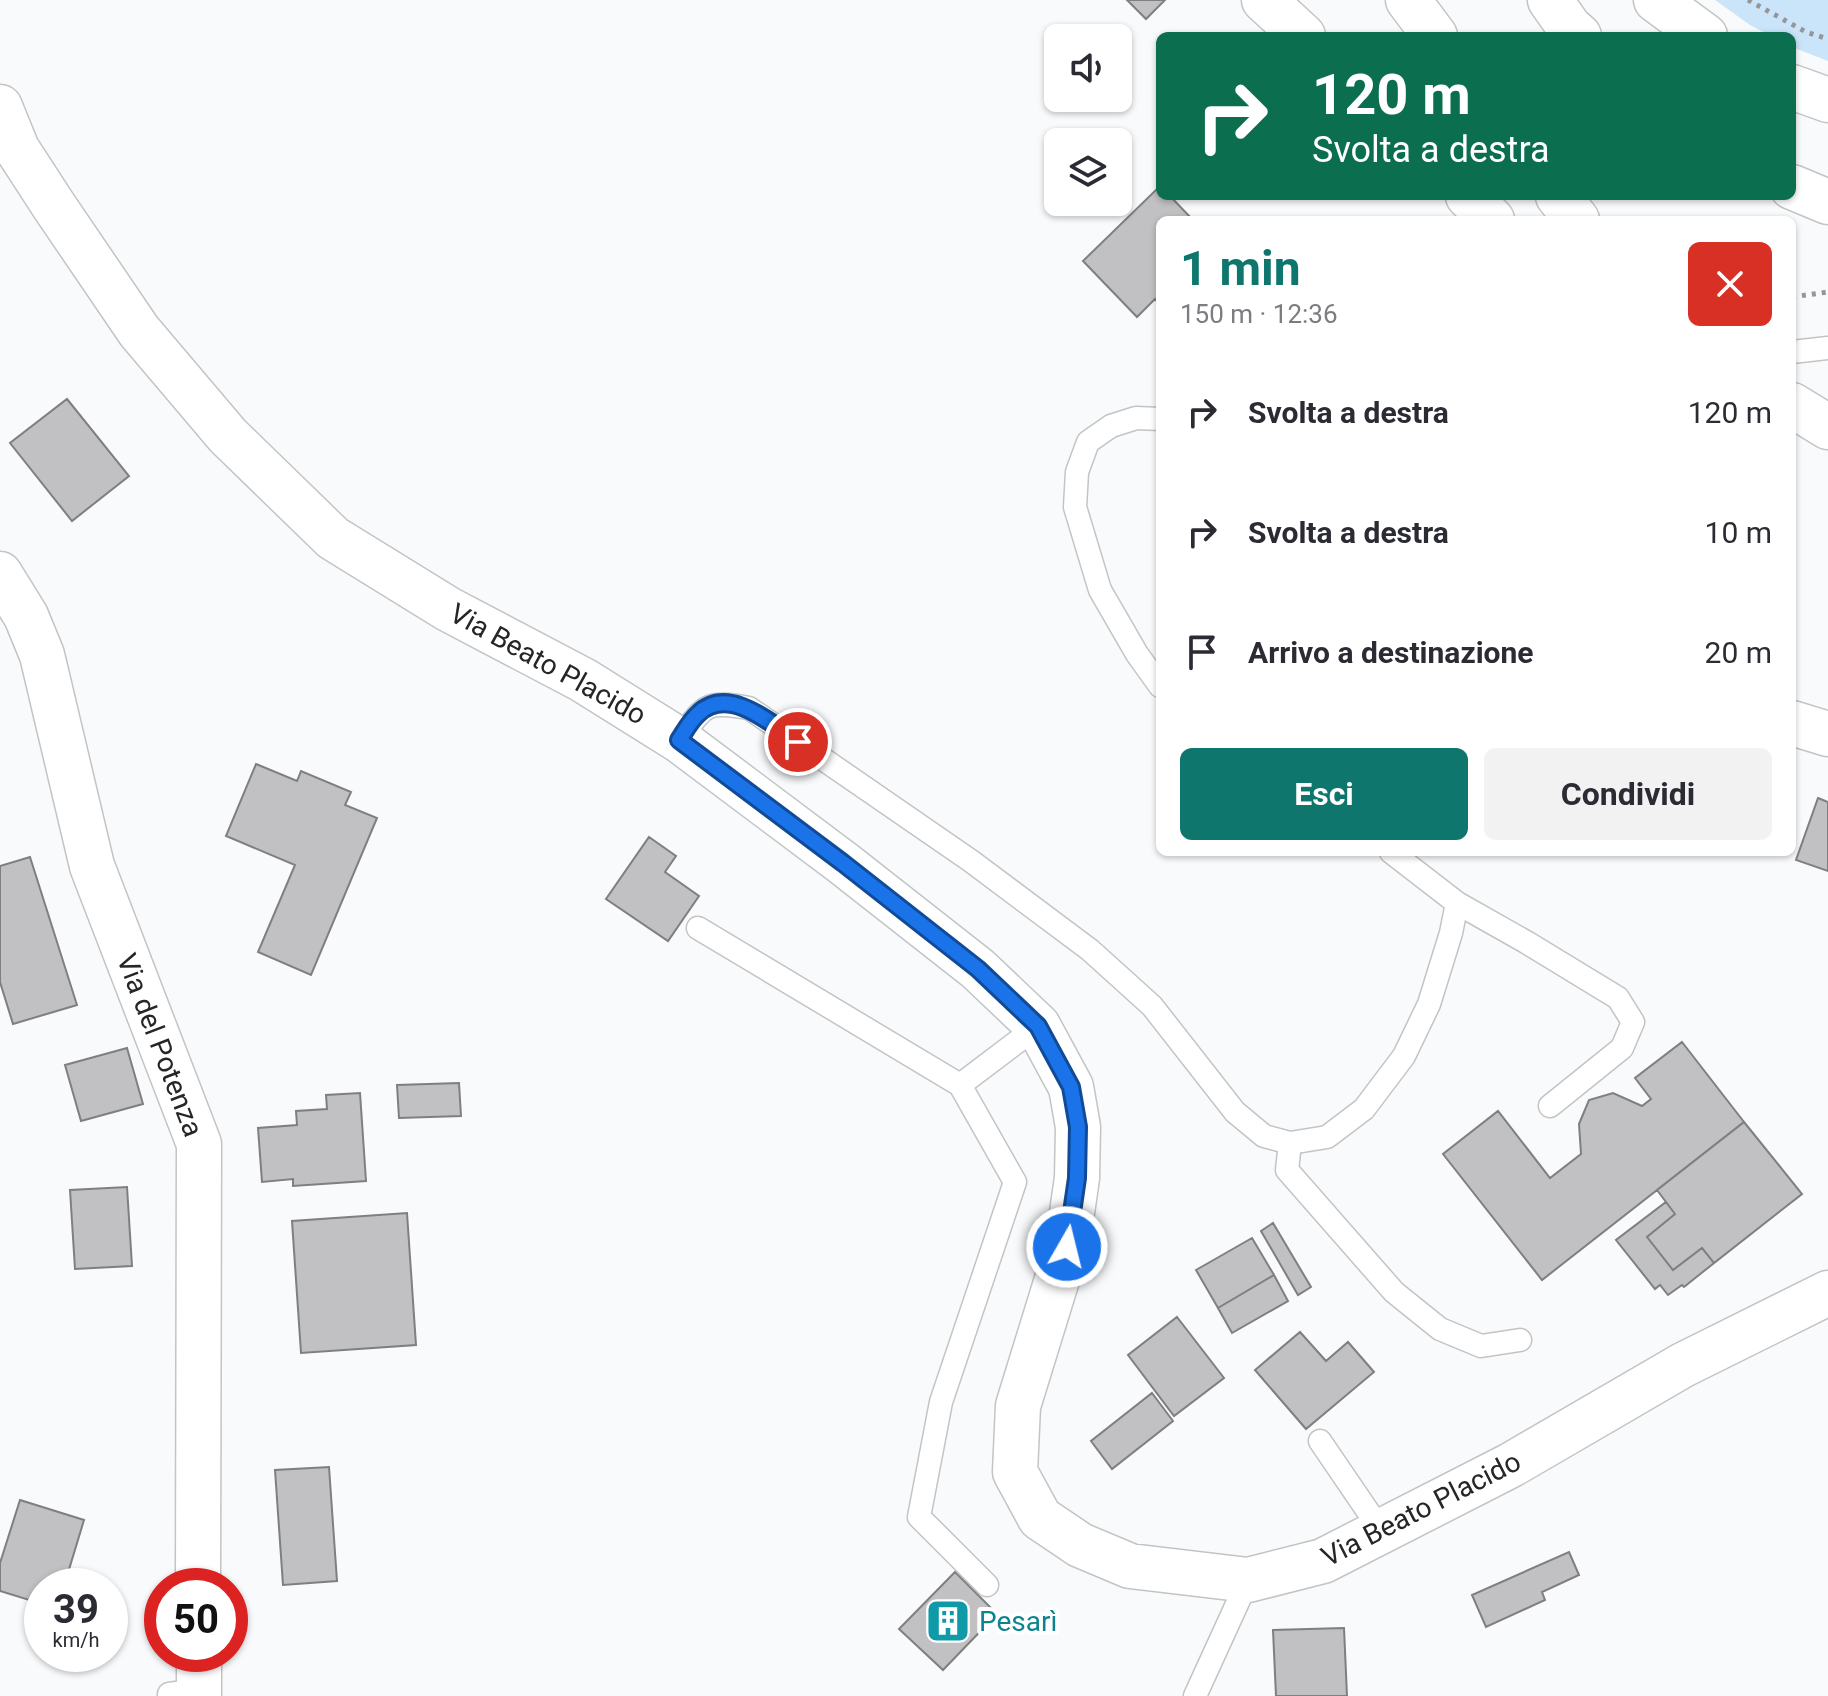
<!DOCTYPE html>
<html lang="it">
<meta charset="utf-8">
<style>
body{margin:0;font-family:Roboto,sans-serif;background:#f2f2f3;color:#2b2b33;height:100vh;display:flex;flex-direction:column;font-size:30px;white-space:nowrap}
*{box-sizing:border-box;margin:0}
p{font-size:26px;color:#7c7c81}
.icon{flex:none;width:44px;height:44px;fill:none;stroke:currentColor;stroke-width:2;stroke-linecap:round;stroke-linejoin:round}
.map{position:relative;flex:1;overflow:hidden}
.sheet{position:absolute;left:1156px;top:216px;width:640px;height:640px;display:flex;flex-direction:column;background:#fff;border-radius:12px;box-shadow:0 2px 6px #0004}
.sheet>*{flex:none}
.banner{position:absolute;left:1156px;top:32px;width:640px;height:168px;border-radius:12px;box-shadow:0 2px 6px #0004;background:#0b6e4f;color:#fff;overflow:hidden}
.controls{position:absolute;left:1044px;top:24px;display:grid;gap:16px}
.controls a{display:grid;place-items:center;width:88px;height:88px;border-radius:12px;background:#fff;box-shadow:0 2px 6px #0004;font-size:40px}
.speed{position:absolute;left:24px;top:1568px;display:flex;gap:16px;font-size:40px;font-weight:700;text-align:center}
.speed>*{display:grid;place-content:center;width:104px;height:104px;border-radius:50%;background:#fff;box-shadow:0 2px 6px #0004;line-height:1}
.speed small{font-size:20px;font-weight:400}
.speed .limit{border:12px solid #d22;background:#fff;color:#111}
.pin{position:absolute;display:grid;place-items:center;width:68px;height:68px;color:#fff;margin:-34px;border:4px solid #fff;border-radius:50%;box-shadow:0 2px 8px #0007}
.me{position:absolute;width:88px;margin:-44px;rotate:8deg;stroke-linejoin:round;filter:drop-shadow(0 0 6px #0008)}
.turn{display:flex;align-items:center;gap:28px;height:168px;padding:0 24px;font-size:36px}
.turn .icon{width:104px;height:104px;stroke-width:2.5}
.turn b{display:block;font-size:56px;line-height:68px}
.round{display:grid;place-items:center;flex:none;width:84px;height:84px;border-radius:12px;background:#f2f2f3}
.headline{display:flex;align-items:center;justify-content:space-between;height:136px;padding:0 24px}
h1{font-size:48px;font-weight:700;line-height:60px;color:#0f766e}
.cta{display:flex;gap:16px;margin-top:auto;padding:16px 24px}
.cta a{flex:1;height:92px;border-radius:12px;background:#0f766e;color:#fff;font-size:32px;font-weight:700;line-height:92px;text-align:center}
.cta a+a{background:#f2f2f3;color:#2b2b33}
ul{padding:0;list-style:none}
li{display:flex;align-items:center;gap:24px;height:120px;padding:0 24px}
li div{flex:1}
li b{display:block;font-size:30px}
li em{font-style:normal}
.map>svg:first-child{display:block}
.green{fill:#cae4fa}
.building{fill:#c1c1c3;stroke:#7f7f81;stroke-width:2}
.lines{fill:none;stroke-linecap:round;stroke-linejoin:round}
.service-casing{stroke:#c2c4c5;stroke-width:25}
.minor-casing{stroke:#c2c4c5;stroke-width:47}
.secondary-casing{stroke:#c2c4c5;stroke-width:47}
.path{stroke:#969698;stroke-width:5;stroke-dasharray:4 6;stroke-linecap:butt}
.service{stroke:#fff;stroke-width:22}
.minor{stroke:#fff;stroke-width:44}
.secondary{stroke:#fff;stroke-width:44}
.route-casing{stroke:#114b97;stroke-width:20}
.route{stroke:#1a73e8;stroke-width:14}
.labels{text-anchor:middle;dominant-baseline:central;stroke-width:8;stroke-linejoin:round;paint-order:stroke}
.street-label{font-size:28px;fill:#262627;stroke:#fff}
.culture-label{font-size:28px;fill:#0d838f;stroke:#fff;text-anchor:start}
</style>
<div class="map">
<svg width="1828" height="1696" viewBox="0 0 1828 1696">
<rect width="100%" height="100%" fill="#f9fafc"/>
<path class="green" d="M1715,0H1828V61L1792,47V36H1771L1750,25Z"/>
<path class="building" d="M1127,0H1165L1146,19Z
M1160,186V196H1170L1193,220H1160V305L1155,299L1137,317L1083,261Z
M67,399L129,476L72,521L10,443Z
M256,764L297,781L301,771L351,792L345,805L377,818L311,975L258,952L295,865L226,836Z
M1818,798L1828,802V871L1796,860Z
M649,837L676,856L665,872L699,896L668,941L606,899Z
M30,857L77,1005L13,1024L0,982V866Z
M1682,1042L1744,1122L1542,1280L1443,1154L1498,1111L1550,1178L1581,1154L1579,1124L1589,1100L1613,1093L1642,1106L1651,1099L1635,1078Z
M127,1048L143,1104L81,1121L65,1065Z
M459,1083L461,1116L399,1118L397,1085Z
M360,1093L366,1181L293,1186V1179L262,1182L258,1128L297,1125L296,1111L327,1109L326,1095Z
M1744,1122L1802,1194L1714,1263L1702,1248L1673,1270L1647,1237L1675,1214L1657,1190Z
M127,1187L132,1266L75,1269L70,1190Z
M1666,1202L1675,1214L1647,1237L1673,1270L1702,1248L1714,1263L1684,1287L1682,1285L1668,1295L1660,1285L1655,1289L1616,1240Z
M407,1213L416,1345L301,1353L292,1221Z
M1273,1223L1311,1287L1298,1295L1261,1231Z
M1252,1238L1274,1275L1218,1308L1196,1270Z
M1274,1275L1288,1301L1232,1333L1218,1308Z
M1177,1317L1224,1378L1174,1416L1128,1355Z
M1300,1332L1326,1361L1348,1342L1374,1372L1306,1429L1255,1370Z
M1152,1393L1173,1421L1112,1469L1091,1441Z
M329,1467L337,1581L283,1585L275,1470Z
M20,1500L84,1520L64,1586H42V1604L0,1591V1563Z
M1569,1552L1579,1575L1542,1592L1545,1600L1486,1627L1472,1595Z
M955,1572L997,1614L943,1670L899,1629Z
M1344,1628L1347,1696H1276L1273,1630Z"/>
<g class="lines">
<g class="service-casing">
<path id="service" d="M1792,352L1828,348
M1160,419L1136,418L1111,426L1088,442L1077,472L1075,507L1100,590L1137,654L1160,686
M679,740C705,705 705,700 749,708L971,861L1090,950L1152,1006L1235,1112L1264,1136L1290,1143L1327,1137L1364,1109L1404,1056L1429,1004L1451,933L1457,903
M1391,852L1457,903L1526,942L1618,998L1633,1022L1622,1048L1550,1106
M698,928L960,1085L1038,1026
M960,1085L1015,1182L941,1402L919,1517L987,1585
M1290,1143L1287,1170L1394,1292L1440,1329L1481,1346L1520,1340
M1320,1441L1382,1532
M169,1696V1694L199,1690
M1195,1696L1248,1580"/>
</g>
<g class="minor-casing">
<path id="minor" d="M1264,0L1303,36
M1656,0L1705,36
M1792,87L1828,100
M1468,196L1492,220
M0,574L26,616L42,655L92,866L199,1144L198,1586
M1792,723L1828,734
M199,1654V1696"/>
</g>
<g class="secondary-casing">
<path id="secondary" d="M1408,0L1435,36
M1550,0L1569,27L1579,36
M0,107L17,149L54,206L139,331L228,436L333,538L448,609L583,680L679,740L843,863L978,969L1038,1026L1071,1087L1078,1127L1077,1178L1067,1247L1018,1406L1015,1472L1040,1518L1080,1545L1130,1566L1248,1580L1323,1561L1511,1465L1683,1365L1828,1293
M1792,187L1828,202
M1558,196L1577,220
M1792,405L1828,427"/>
</g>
<path class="path" d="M1748,0L1806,32L1828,39
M1792,297L1828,292"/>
<use href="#service" class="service"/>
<use href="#minor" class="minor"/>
<use href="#secondary" class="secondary"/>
</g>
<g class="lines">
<g class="route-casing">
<path id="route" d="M798,742C772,724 728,684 698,714C690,721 685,731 679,740L843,863L978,969L1038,1026L1071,1087L1078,1127L1077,1178L1067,1247"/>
</g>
<use href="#route" class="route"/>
</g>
<defs>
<g id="building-square" transform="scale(2.3)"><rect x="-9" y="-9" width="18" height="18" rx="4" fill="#0f9aa8" stroke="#fff"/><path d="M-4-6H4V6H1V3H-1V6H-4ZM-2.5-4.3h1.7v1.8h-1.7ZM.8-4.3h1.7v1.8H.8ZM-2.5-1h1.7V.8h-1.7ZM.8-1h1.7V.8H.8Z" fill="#fff"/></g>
</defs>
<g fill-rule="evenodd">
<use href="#building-square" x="948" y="1621"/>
</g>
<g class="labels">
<g class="street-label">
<text transform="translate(548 664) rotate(29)">Via Beato Placido</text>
<text transform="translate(160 1045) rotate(69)">Via del Potenza</text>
<text transform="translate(1421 1509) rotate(-27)">Via Beato Placido</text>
</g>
<g class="culture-label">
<text x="979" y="1621">Pesarì</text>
</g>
</g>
</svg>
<div class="controls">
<a><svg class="icon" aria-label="sound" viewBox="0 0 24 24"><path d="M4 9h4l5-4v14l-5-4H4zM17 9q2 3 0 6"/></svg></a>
<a><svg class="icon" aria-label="layers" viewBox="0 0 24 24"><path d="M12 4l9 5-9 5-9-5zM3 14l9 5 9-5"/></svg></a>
</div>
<div class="speed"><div>39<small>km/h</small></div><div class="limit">50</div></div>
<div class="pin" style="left:798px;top:742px;background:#d93025"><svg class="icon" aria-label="arrive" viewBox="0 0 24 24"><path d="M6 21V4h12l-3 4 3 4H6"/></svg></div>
<svg class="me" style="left:1067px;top:1247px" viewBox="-20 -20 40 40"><circle r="17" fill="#1a73e8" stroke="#fff" stroke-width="3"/><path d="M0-11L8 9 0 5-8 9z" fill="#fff"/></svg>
<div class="banner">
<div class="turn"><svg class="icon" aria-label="right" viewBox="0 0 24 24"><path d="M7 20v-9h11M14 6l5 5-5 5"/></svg><div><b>120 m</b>Svolta a destra</div></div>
</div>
<section class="sheet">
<div class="headline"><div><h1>1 min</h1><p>150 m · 12:36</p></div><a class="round" style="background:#d93025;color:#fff"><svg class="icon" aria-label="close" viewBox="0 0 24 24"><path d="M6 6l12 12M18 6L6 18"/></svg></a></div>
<ul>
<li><svg class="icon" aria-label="right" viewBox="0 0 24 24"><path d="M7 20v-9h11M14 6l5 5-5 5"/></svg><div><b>Svolta a destra</b></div><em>120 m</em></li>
<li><svg class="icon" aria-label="right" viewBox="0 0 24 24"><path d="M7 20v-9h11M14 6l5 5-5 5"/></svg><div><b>Svolta a destra</b></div><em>10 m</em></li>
<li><svg class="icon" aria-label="arrive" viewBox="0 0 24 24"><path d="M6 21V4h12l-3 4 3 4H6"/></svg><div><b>Arrivo a destinazione</b></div><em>20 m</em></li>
</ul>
<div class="cta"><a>Esci</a><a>Condividi</a></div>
</section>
</div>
